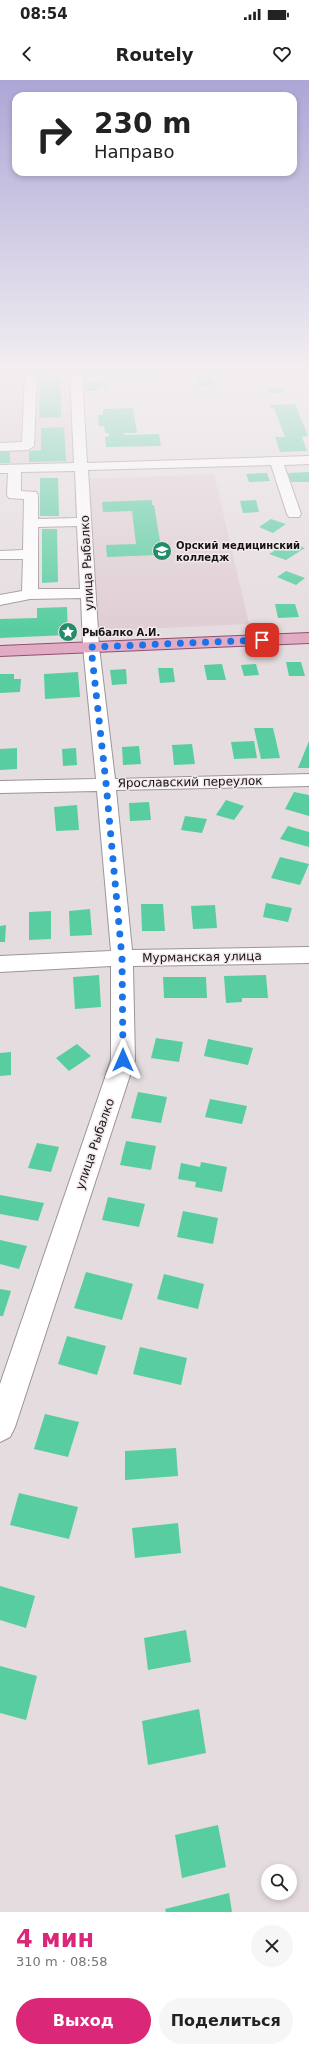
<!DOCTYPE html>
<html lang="ru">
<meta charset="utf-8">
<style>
body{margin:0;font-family:"DejaVu Sans",sans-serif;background:#f6f6f6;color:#222;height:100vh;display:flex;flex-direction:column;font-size:15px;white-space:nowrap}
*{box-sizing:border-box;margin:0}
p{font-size:13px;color:#767676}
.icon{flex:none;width:22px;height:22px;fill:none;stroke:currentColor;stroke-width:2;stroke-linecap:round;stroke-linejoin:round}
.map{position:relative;height:1832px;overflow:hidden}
.sheet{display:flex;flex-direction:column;background:#fff;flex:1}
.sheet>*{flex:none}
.banner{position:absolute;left:12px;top:12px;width:285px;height:84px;border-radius:12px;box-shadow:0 2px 6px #0003;background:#fff;color:#222;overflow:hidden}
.buttons{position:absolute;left:261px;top:1784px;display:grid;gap:8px}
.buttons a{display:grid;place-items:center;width:36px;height:36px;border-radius:50%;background:#fff;box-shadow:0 2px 6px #0003;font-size:20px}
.pin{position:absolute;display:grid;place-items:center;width:34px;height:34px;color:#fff;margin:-17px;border-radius:8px;box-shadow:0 2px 6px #0006}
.me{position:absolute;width:44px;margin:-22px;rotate:0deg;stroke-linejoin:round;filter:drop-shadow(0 0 3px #0008)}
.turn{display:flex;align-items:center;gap:14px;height:84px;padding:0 16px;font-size:18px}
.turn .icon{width:52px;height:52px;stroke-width:2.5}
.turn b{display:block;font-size:28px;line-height:34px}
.round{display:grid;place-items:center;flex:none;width:42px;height:42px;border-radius:21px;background:#f6f6f6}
.head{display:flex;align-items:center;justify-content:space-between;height:68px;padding:0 16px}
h1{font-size:24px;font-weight:700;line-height:30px;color:#db2777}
.primary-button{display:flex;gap:8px;margin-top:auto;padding:8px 16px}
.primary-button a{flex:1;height:46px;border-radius:24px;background:#db2777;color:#fff;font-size:16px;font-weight:700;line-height:46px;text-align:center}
.primary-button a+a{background:#f6f6f6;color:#222}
.status{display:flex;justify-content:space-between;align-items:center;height:28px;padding:0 20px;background:#fff;direction:ltr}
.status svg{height:11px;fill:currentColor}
header{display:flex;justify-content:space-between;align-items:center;height:52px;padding:0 16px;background:#fff;font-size:18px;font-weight:700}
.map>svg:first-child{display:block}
.built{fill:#dfced4}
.building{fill:#57cda0}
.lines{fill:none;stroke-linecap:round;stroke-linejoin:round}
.minor-casing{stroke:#9d9498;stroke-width:2}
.major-casing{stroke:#8e526c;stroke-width:2}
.minor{fill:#fff;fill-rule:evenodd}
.major{fill:#e2acc4;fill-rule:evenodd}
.route{stroke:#1a73e8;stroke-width:7;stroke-dasharray:0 12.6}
.labels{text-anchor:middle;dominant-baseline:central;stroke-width:3;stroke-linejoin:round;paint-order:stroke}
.far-poi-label{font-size:10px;font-weight:bold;fill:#151213;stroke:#f2e9ed;text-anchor:start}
.street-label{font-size:12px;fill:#151213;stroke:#f2e9ed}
</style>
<div class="status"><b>08:54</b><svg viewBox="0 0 49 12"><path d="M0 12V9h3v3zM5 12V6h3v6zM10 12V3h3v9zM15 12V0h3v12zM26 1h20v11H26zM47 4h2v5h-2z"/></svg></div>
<header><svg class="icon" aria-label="back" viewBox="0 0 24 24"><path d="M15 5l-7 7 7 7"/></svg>Routely<svg class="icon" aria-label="heart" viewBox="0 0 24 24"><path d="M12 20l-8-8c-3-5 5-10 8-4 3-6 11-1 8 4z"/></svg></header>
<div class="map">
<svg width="309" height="1832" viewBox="0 0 309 1832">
<rect width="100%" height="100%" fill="#e5dcdf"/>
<path class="built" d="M0,293H69L75,384L0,386Z
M214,394L249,544L97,551L89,399Z"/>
<path class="building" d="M106,293H158L144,300L126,295L120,298Z
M197,293H211L214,305L196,306L195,302H199Z
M289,293H309V297L289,294Z
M60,297L61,337L39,338L40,298Z
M106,301L107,306L97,307V311H86L85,302Z
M268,308H283L285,313H270Z
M295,324L308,356L302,357L307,371L280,372L275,357H285L274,328H271L269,325Z
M133,328L137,353H124V355L159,354L161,366L106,367L105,357L109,356V353H105L104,346H99L98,335H103V329Z
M64,347L66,381L29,382V371L41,370V348Z
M0,371H10V383H0Z
M309,392V402H291L288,393Z
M267,393L270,401L249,402L246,394Z
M40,398H58L59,436H40Z
M152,420V425H154L161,467H158L159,475L107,477L106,465L136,464L132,431L103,432L102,422Z
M256,420L259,432L243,433L240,421Z
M271,439L286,444L273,453L259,447Z
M42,449H57L58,502L42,503Z
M288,462L305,468L286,480L269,474Z
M286,491L305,498L296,505L277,497Z
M275,524H295L299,537L278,538Z
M67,527L68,555L0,558V539L37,538V528Z
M286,582H301L305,596H289Z
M222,584L226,600H207L204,585Z
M256,584L259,595L244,596L241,585Z
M158,588H173L175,602L160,603Z
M126,589L127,604L112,605L110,590Z
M78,592L80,617L45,619L44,594Z
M0,594H14V599H21L20,612L0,613Z
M254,648H273L280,678L261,679Z
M254,661L257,678L234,679L231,662Z
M309,661V688H298Z
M192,664L195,684L174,685L172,665Z
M139,666L141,684L123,685L122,667Z
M17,668V689L0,690V669Z
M76,668L77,685L63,686L62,669Z
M294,712L309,715V736L285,729Z
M226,720L244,726L234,740L216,735Z
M149,722L151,740L130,741L129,723Z
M77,725L79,750L56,751L54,727Z
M185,736L207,739L202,753L181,750Z
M288,746L309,752V767L280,759Z
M280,777L309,784L300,805L271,798Z
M266,823L292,828L288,842L263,837Z
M141,824H163L165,851H142Z
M215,825L217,848L193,849L191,826Z
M90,829L92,855L70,856L69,831Z
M51,831V859L29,860V832Z
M6,845L5,862H0V846Z
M99,895L101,927L75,929L73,897Z
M266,895L268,918H242V922L226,923L224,896Z
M163,897H206L207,918H164Z
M156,958L183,962L179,982L151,978Z
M208,959L253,968L248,985L204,976Z
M77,964L91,976L69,991L56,978Z
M11,972V995L0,996V973Z
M138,1012L167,1017L161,1043L131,1038Z
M210,1019L247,1026L242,1044L205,1037Z
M126,1061L156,1066L151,1090L120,1085Z
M37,1063L59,1067L51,1092L28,1088Z
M201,1082L227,1087L222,1112L195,1107L196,1102L178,1099L181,1083L200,1087Z
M0,1115L44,1123L38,1141L0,1134Z
M108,1117L145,1124L139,1147L102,1140Z
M183,1131L218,1138L213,1164L177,1157Z
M0,1160L27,1166L19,1189L0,1184Z
M86,1192L133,1204L122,1240L74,1228Z
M164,1194L204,1204L198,1229L157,1219Z
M0,1209L11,1211L3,1236H0Z
M67,1256L106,1266L97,1295L58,1284Z
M140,1267L187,1278L181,1305L133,1294Z
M45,1334L79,1342L68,1377L34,1369Z
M176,1368L178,1396L125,1400V1371Z
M19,1413L78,1427L69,1459L10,1445Z
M178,1443L181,1473L135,1478L132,1448Z
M0,1506L35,1516L26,1548L0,1540Z
M186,1550L191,1582L148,1590L144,1558Z
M0,1586L37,1596L26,1640L0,1633Z
M199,1629L206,1673L148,1685L142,1641Z
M218,1745L226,1787L182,1798L175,1755Z
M229,1813L232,1832H166L165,1829Z"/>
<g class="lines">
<g class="minor-casing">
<path id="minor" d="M25,293H37L34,366L28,370L0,371V363L22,362Z
M70,293H82L87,383L309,376V384L284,385L301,434L299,437H289L287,434L271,385L88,390L99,567L115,699L309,694V706L116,710L132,870L309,867V883L133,886L135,980L15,1347L10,1357L0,1362V1304L111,980V886L0,892V876L111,871L97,711L0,713V701L96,699L83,567L81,518L30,519L0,525V515L22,511L23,479H0V471L23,470L24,419L9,418L7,415L8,393H0V385L74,383ZM75,391L77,438L38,439V415L36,412L21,411V392ZM77,446L80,509H38V447Z"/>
</g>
<g class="major-casing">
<path id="major" d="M309,553V563L0,576V566Z"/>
</g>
<use href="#minor" class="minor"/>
<use href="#major" class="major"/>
</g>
<linearGradient id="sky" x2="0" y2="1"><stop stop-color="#aca6d6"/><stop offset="0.53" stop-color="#f3eff1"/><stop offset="1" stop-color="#f3eff1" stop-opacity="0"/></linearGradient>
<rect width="309" height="550" fill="url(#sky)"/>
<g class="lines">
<path class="route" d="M123,980L122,878L106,703L91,567L262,560"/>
</g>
<defs>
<g id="university-disc" transform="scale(1)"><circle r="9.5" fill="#248c68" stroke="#f2e9ed"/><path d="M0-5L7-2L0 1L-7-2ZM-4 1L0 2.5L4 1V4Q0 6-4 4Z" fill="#fff"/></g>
<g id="sight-disc" transform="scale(1)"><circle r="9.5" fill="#248c68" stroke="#f2e9ed"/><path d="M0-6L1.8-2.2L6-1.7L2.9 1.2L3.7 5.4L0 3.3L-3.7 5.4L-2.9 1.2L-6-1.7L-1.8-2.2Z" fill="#fff"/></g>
</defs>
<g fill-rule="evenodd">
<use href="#university-disc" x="162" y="471"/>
<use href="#sight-disc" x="68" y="552"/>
</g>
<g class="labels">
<g class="far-poi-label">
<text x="176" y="465">Орский медицинский<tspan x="176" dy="12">колледж</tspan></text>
<text x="82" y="552">Рыбалко А.И.</text>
</g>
<g class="street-label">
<text transform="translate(87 483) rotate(-93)">улица Рыбалко</text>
<text transform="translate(190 702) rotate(-1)">Ярославский переулок</text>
<text transform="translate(202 877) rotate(-1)">Мурманская улица</text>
<text transform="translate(95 1064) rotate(-71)">улица Рыбалко</text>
</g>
</g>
</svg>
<div class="buttons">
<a><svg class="icon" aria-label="search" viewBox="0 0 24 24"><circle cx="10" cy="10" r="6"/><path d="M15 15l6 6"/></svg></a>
</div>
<div class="pin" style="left:262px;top:560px;background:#d93025"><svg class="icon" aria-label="arrive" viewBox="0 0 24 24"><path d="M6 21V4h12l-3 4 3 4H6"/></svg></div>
<svg class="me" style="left:123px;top:980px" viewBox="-20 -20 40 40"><path d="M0-17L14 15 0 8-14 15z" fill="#1a73e8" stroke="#fff" stroke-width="4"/></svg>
<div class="banner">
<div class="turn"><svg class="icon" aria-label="right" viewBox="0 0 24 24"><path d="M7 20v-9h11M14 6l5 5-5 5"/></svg><div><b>230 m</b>Направо</div></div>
</div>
</div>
<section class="sheet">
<div class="head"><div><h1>4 мин</h1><p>310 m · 08:58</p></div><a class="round"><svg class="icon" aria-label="close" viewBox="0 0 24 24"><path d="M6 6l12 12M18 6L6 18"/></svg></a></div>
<div class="primary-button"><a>Выход</a><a>Поделиться</a></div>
</section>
